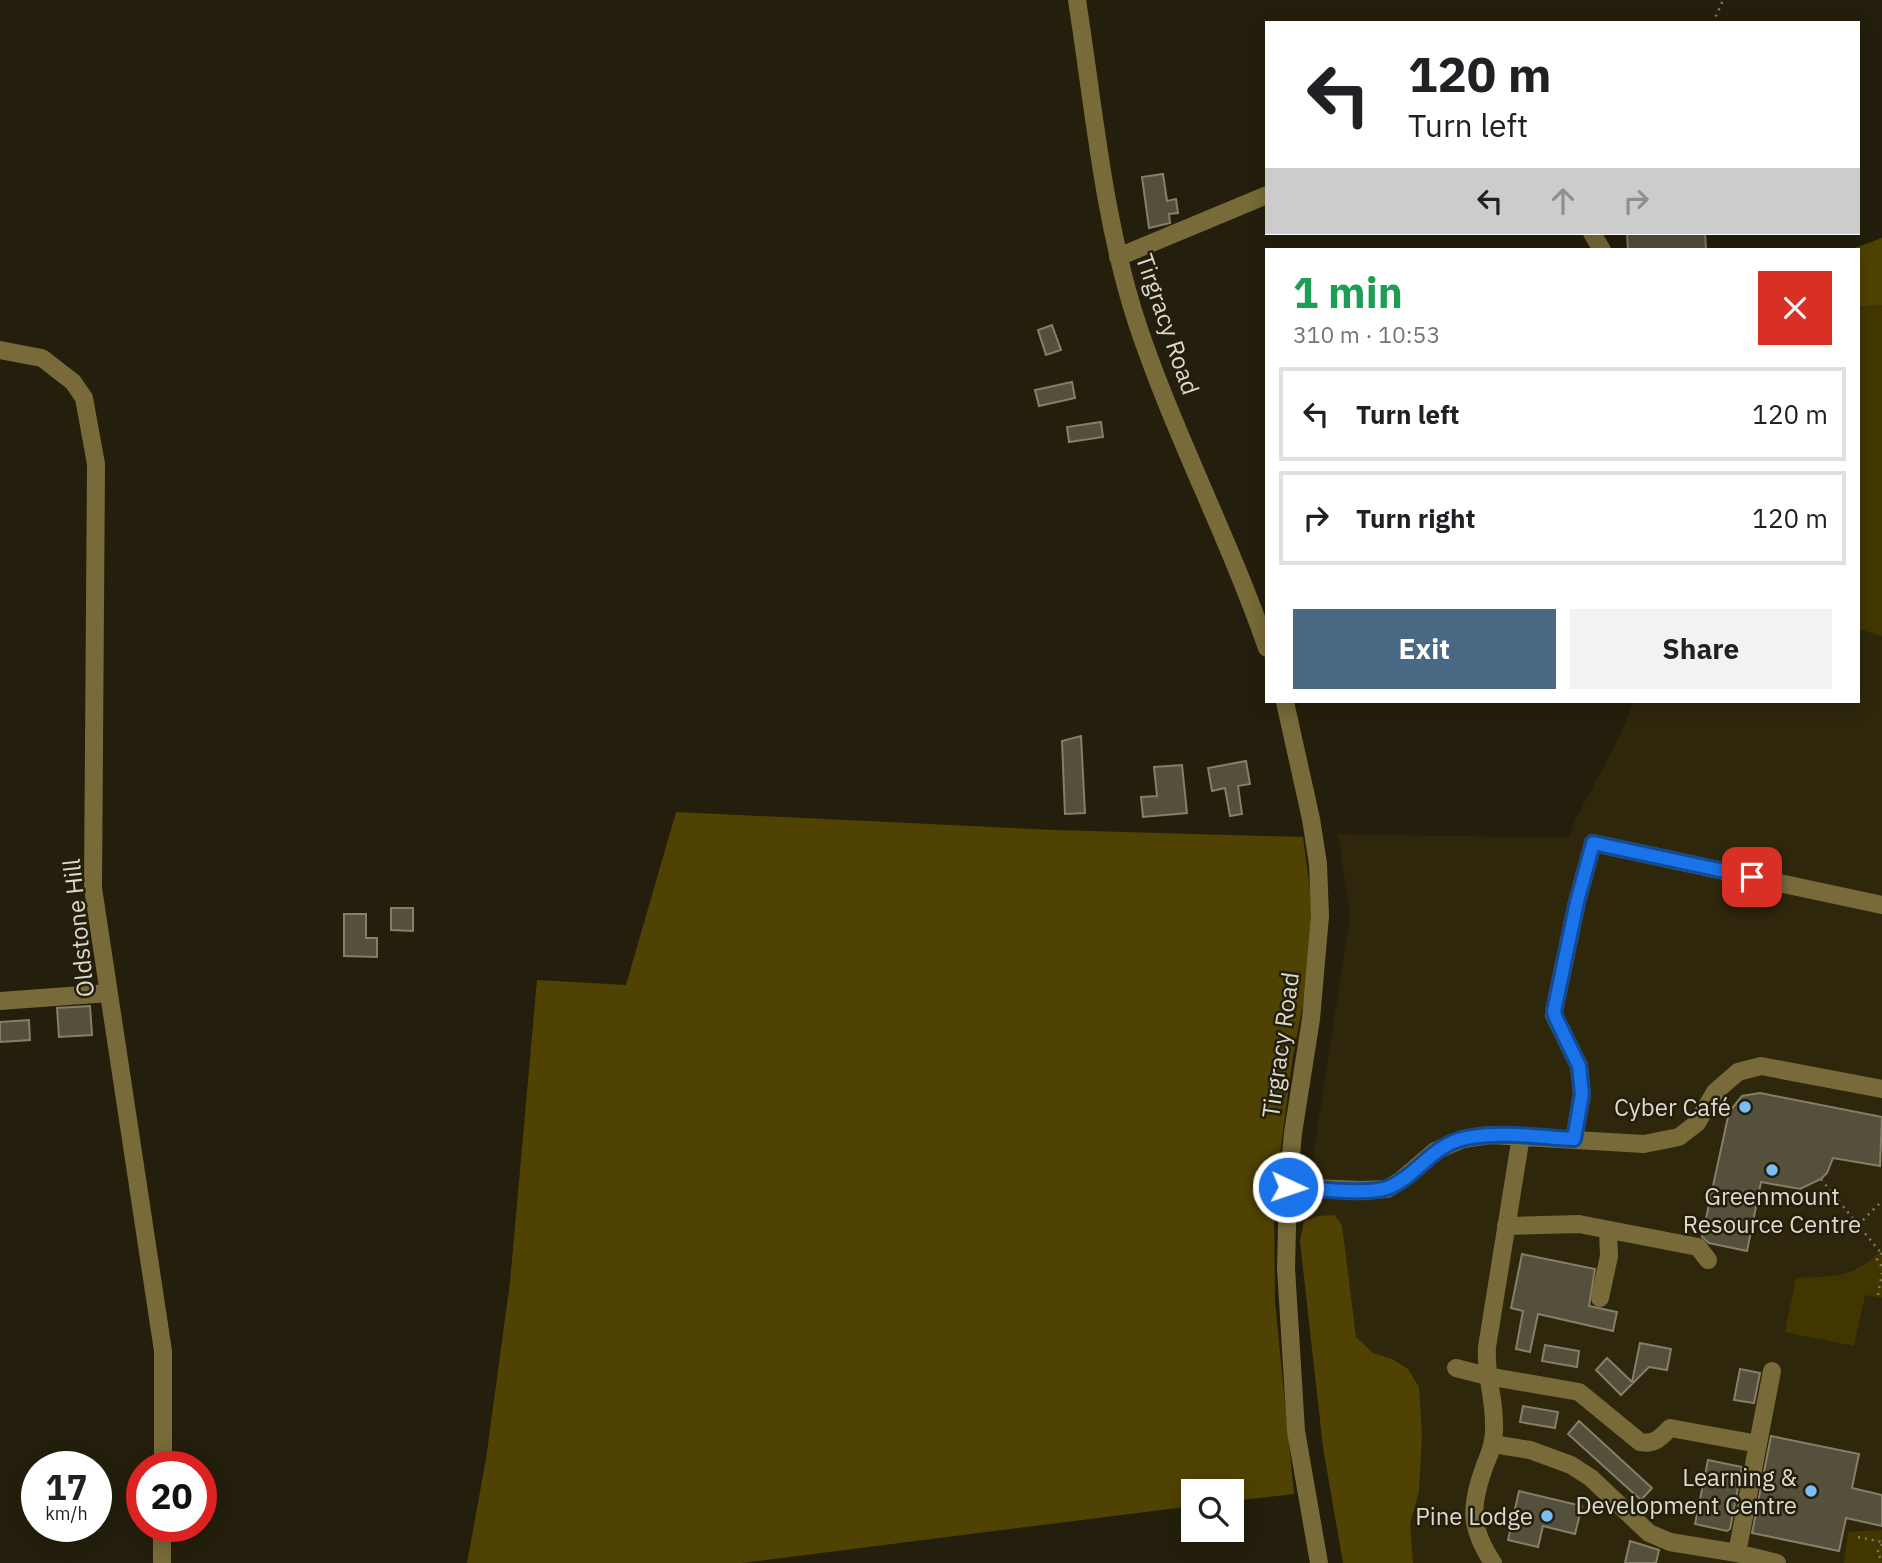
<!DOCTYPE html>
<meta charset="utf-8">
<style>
body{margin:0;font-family:"IBM Plex Sans",sans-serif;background:#f2f2f2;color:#202124;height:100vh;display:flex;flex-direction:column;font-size:26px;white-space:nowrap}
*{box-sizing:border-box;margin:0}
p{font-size:23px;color:#757577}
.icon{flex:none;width:38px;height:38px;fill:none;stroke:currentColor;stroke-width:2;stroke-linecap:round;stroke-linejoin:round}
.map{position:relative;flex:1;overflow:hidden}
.panel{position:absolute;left:1265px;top:248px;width:595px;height:455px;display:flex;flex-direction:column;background:#fff;border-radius:0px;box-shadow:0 4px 18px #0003}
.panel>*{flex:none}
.top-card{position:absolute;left:1265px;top:21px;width:595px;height:214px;border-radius:0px;box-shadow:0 4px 18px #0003;background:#fff;color:#202124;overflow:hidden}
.controls{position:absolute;left:1181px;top:1479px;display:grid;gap:14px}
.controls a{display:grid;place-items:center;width:63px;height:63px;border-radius:0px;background:#fff;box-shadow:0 4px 18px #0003;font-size:35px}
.speed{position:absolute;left:21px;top:1451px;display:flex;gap:14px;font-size:35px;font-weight:700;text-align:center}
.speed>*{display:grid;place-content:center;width:91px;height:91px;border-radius:50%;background:#fff;box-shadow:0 4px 18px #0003;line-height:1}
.speed small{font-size:18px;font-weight:400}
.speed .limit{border:10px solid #d22;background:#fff;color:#111}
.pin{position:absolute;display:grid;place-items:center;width:60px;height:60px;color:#fff;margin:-30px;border-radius:14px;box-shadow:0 4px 10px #0006}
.me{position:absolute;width:77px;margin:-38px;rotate:93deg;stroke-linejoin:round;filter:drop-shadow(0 0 5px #0008)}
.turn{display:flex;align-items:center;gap:24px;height:147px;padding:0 28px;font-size:32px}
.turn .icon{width:91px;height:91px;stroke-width:2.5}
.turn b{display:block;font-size:49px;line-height:60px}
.lanes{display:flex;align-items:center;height:66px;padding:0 28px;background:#0003;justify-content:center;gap:35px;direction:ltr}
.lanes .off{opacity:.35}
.round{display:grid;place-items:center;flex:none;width:74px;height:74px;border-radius:0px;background:#f2f2f2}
.overview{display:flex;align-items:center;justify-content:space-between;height:119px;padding:0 28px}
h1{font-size:42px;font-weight:700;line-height:52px;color:#1e9e55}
.button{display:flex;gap:14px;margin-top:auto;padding:14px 28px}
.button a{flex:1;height:80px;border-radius:0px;background:#486883;color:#fff;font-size:28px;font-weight:700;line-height:80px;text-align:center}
.button a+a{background:#f2f2f2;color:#202124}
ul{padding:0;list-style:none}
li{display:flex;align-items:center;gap:21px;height:94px;margin:0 14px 10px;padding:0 14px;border:4px solid #e0e0e0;border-radius:0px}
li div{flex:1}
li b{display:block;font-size:26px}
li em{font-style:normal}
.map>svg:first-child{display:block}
.built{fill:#2e270c}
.green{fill:#423600}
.forest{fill:#504202}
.building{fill:#55503b;stroke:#857f69;stroke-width:2}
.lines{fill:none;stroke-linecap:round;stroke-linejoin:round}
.path{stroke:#7d796a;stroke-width:2.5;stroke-dasharray:2 5;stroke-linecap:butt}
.minor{stroke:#786b39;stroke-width:18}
.route-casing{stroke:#114b97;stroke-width:18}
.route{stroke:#1a73e8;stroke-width:12}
.poi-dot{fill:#7abef8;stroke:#241f0c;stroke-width:2.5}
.labels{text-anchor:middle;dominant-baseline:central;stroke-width:5;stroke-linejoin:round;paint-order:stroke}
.street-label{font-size:24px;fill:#dcd9cd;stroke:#241f0c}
.poi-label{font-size:24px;fill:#dcd9cd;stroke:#241f0c;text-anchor:end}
</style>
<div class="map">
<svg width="1882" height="1563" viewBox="0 0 1882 1563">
<rect width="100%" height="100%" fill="#241f0c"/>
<path class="built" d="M1882,238V1563H1343L1323,1447L1300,1241L1350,916L1338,834L1569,838L1576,818L1620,736L1633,702H1858V250H1850Z"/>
<path class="green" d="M1882,238V636L1859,629L1858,250H1850Z
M1882,1250V1298L1865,1295L1854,1346L1785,1332L1796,1278C1836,1276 1851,1279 1882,1250Z
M1882,1530V1563H1844L1848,1532Z"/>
<path class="forest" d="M1882,238V305L1859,306L1858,250H1850Z
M676,812L1055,830L1303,837L1312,904L1308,979L1293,1056L1274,1201L1275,1301L1294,1494L1232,1501V1491H1194L1193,1506L742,1563H467L486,1459L510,1282L537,980L626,985Z
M1334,1215L1342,1225L1356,1337L1373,1353L1392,1359L1408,1369L1419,1387L1422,1435L1419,1491L1410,1524L1413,1563H1343L1323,1447L1300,1241L1304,1221L1319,1216Z"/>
<path class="building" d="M1163,174L1167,201L1176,199L1178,213L1169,214L1170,223L1149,228L1142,177Z
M1627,233H1705L1706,250H1628Z
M1052,325L1061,350L1046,355L1038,330Z
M1072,382L1075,398L1039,406L1035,390Z
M1101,422L1103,437L1069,442L1067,427Z
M1081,736L1085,813L1065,814L1062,741Z
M1246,761L1250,784L1238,786L1242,814L1230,816L1225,788L1212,791L1208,768Z
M1182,765L1187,813L1143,817L1141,797L1157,796L1154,767Z
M391,908H413V931L391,930Z
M344,914H366V938H377V957L344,956Z
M90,1006L92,1035L59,1037L57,1008Z
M29,1020L30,1040L0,1042V1022Z
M1760,1093L1882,1117L1880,1166L1833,1158L1827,1173L1821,1179L1800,1189L1761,1182L1747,1251L1709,1243L1702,1237L1729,1112L1742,1096Z
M1522,1254L1595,1269L1589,1306L1617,1312L1613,1331L1538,1314L1530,1352L1516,1349L1523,1311L1511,1308Z
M1640,1343L1671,1349L1667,1370L1649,1367L1621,1395L1596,1370L1607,1358L1632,1382Z
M1545,1345L1579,1351L1577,1367L1542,1361Z
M1740,1369L1760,1373L1754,1403L1734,1400Z
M1523,1406L1558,1412L1555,1428L1520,1422Z
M1579,1421L1652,1488L1641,1500L1568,1434Z
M1771,1436L1859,1454L1852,1488L1882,1495V1526L1846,1518L1839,1551L1752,1533Z
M1708,1460L1742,1467L1730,1529L1727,1531L1695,1524Z
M1519,1491L1582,1506L1575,1534L1543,1526L1538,1547L1508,1540Z
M1630,1541L1659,1550L1656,1563H1625Z"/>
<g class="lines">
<path class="path" d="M1713,23L1723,0
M1821,1179L1881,1253
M1858,1225L1882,1201
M1882,1253L1877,1260L1882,1267
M1878,1295L1882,1273
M1858,1537L1882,1542
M1882,1544L1877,1553L1882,1560"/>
<path class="minor" d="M1077,0C1094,108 1103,219 1137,323C1174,434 1229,538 1267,648
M1592,233L1602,250
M1118,257L1267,195
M0,350L42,358L73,382L84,398L96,464L93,888L163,1351V1466
M1285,702L1311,819L1318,864L1320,916L1311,1019L1293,1133L1288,1187L1286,1268L1296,1431L1319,1563
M0,1001L109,993
M1574,1139L1582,1094L1579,1066L1554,1015V1011L1577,902L1593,843L1882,905
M1288,1187L1361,1190L1387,1189L1400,1181L1435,1151L1463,1139L1490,1135L1644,1144L1679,1137L1697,1123L1715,1092L1738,1072L1761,1066L1882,1089
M1506,1226L1579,1224L1698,1247L1708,1260
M1600,1298L1609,1256L1608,1230
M1456,1368L1487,1376L1579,1392L1640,1442C1655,1445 1661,1437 1670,1428L1758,1444
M1493,1444L1530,1450L1571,1465L1591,1478L1649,1533L1670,1542L1737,1553L1777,1563
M1737,1553L1772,1371
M162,1563V1526
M1493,1563C1469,1527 1470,1506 1485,1465C1491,1451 1495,1439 1494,1423C1494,1397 1485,1373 1487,1347L1521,1136"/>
</g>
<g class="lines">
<g class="route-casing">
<path id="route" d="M1288,1187C1311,1188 1370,1196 1390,1187C1419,1174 1432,1145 1466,1138C1501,1131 1538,1137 1574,1139L1582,1094L1579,1066L1555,1016L1554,1011L1577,902L1593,843L1752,877"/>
</g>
<use href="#route" class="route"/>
</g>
<g class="poi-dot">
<circle cx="1745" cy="1107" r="7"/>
<circle cx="1772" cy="1170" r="7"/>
<circle cx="1811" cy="1491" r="7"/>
<circle cx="1547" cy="1516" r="7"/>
</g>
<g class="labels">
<g class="street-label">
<text transform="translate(1168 324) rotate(71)">Tirgracy Road</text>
<text transform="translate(78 928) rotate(-96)">Oldstone Hill</text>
<text transform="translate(1280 1045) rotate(-82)">Tirgracy Road</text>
</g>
<g class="poi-label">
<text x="1731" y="1107">Cyber Café</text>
<text x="1772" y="1196" text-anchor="middle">Greenmount<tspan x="1772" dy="28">Resource Centre</tspan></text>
<text x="1797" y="1477">Learning &amp;<tspan x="1797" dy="28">Development Centre</tspan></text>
<text x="1533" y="1516">Pine Lodge</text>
</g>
</g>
</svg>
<div class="controls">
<a><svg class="icon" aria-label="search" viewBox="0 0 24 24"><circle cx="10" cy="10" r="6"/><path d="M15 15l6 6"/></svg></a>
</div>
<div class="speed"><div>17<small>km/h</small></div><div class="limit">20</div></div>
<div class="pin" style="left:1752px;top:877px;background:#d93025"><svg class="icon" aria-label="arrive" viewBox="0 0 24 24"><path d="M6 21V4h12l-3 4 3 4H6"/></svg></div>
<svg class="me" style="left:1288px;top:1187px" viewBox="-20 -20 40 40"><circle r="17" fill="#1a73e8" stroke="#fff" stroke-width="3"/><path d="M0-11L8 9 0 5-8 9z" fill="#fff"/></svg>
<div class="top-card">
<div class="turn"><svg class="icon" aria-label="left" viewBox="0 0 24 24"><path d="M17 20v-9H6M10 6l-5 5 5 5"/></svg><div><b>120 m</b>Turn left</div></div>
<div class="lanes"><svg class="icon" aria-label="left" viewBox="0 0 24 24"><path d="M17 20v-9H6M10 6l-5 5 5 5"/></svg><svg class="icon off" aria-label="ahead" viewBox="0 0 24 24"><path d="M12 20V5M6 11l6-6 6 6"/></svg><svg class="icon off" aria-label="right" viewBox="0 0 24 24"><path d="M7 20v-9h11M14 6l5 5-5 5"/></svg></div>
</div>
<section class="panel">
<div class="overview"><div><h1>1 min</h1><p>310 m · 10:53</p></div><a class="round" style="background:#d93025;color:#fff"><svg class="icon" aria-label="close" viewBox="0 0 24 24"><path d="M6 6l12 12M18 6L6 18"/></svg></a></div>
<ul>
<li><svg class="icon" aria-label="left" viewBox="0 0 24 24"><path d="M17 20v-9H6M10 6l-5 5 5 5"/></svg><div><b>Turn left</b></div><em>120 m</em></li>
<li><svg class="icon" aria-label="right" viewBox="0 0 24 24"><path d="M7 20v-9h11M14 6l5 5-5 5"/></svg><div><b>Turn right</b></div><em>120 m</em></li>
</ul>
<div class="button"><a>Exit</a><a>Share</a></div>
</section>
</div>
